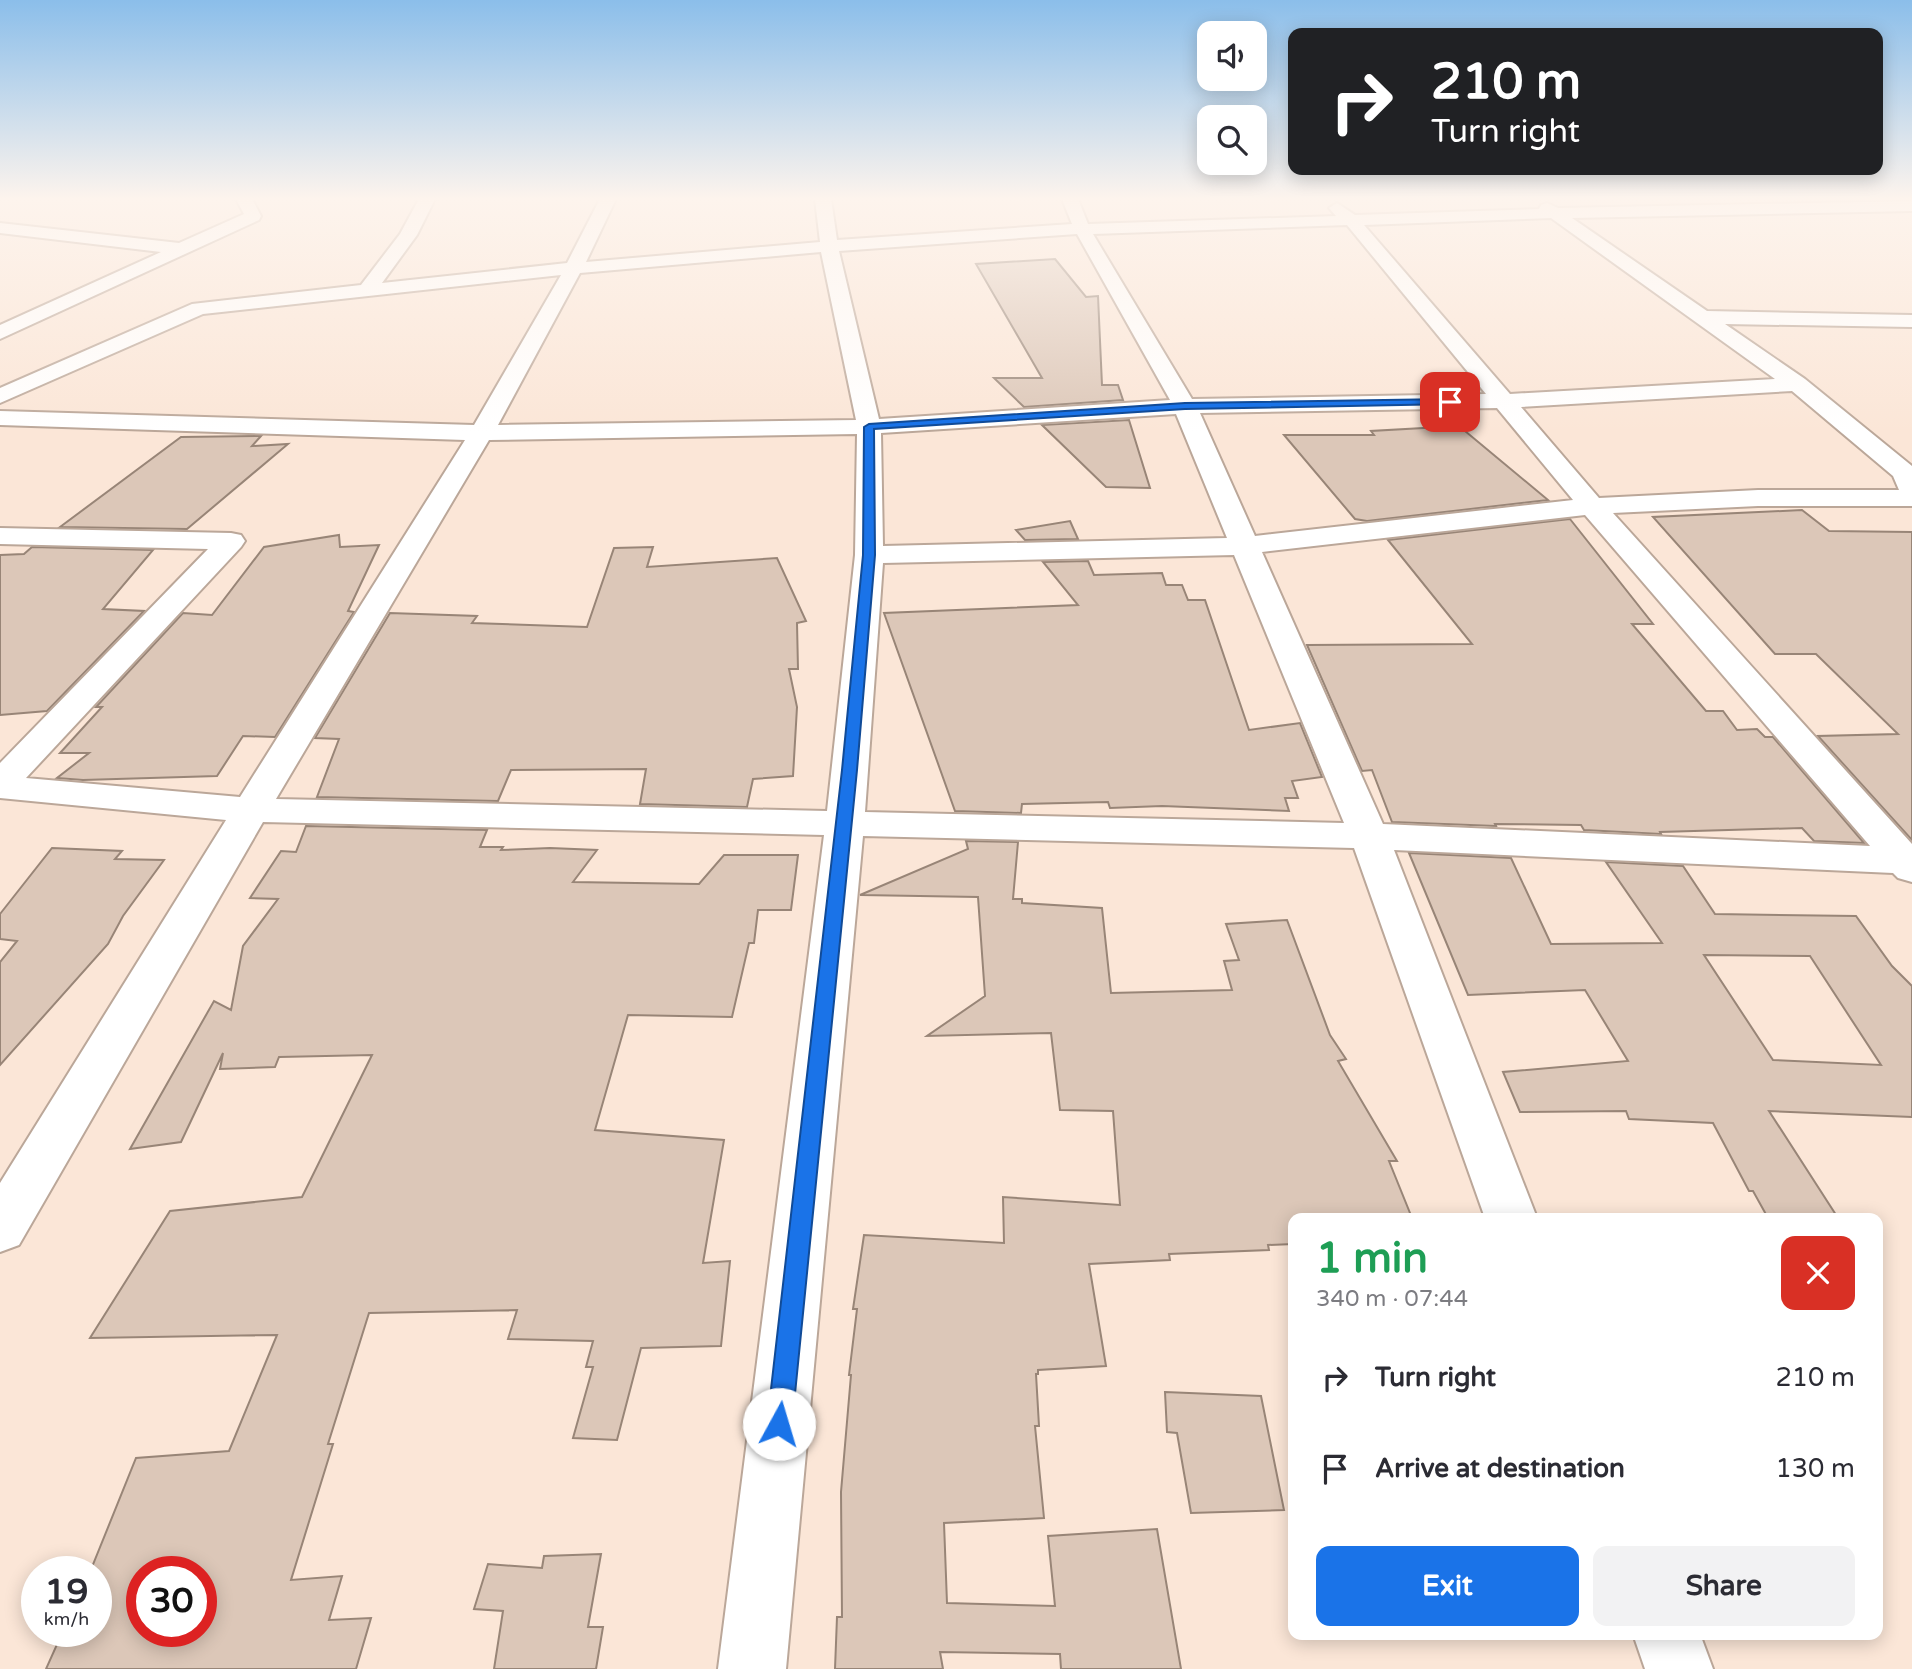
<!DOCTYPE html>
<meta charset="utf-8">
<style>
body{margin:0;font-family:"Varela Round",sans-serif;background:#f2f2f3;color:#2b2b33;height:100vh;display:flex;flex-direction:column;font-size:26px;white-space:nowrap}
*{box-sizing:border-box;margin:0}
p{font-size:23px;color:#7c7c81}
.icon{flex:none;width:38px;height:38px;fill:none;stroke:currentColor;stroke-width:2;stroke-linecap:round;stroke-linejoin:round}
.map{position:relative;flex:1;overflow:hidden}
.side{position:absolute;left:1288px;top:1213px;width:595px;height:427px;display:flex;flex-direction:column;background:#fff;border-radius:14px;box-shadow:0 4px 18px #0003}
.side>*{flex:none}
.hud{position:absolute;left:1288px;top:28px;width:595px;height:147px;border-radius:14px;box-shadow:0 4px 18px #0003;background:#202124;color:#fff;overflow:hidden}
.tools{position:absolute;left:1197px;top:21px;display:grid;gap:14px}
.tools a{display:grid;place-items:center;width:70px;height:70px;border-radius:14px;background:#fff;box-shadow:0 4px 18px #0003;font-size:35px}
.speed{position:absolute;left:21px;top:1556px;display:flex;gap:14px;font-size:35px;font-weight:700;text-align:center}
.speed>*{display:grid;place-content:center;width:91px;height:91px;border-radius:50%;background:#fff;box-shadow:0 4px 18px #0003;line-height:1}
.speed small{font-size:18px;font-weight:400}
.speed .limit{border:10px solid #d22;background:#fff;color:#111}
.pin{position:absolute;display:grid;place-items:center;width:60px;height:60px;color:#fff;margin:-30px;border-radius:14px;box-shadow:0 4px 10px #0006}
.me{position:absolute;width:77px;margin:-38px;rotate:6deg;stroke-linejoin:round;filter:drop-shadow(0 0 5px #0008)}
.turn{display:flex;align-items:center;gap:24px;height:147px;padding:0 28px;font-size:32px}
.turn .icon{width:91px;height:91px;stroke-width:2.5}
.turn b{display:block;font-size:49px;line-height:60px}
.round{display:grid;place-items:center;flex:none;width:74px;height:74px;border-radius:14px;background:#f2f2f3}
.overview{display:flex;align-items:center;justify-content:space-between;height:119px;padding:0 28px}
h1{font-size:42px;font-weight:700;line-height:52px;color:#1e9e55}
.cta{display:flex;gap:14px;margin-top:auto;padding:14px 28px}
.cta a{flex:1;height:80px;border-radius:14px;background:#1a73e8;color:#fff;font-size:28px;font-weight:700;line-height:80px;text-align:center}
.cta a+a{background:#f2f2f3;color:#2b2b33}
ul{padding:0;list-style:none}
li{display:flex;align-items:center;gap:21px;height:91px;padding:0 28px}
li div{flex:1}
li b{display:block;font-size:26px}
li em{font-style:normal}
.map>svg:first-child{display:block}
.building{fill:#dcc7b8;stroke:#988577;stroke-width:2;fill-rule:evenodd}
.lines{fill:none;stroke-linecap:round;stroke-linejoin:round}
.minor-casing{stroke:#bba799;stroke-width:4}
.minor{fill:#fff;fill-rule:evenodd}
.route{fill:#1a73e8;stroke:#114b97;stroke-width:2}
</style>
<div class="map">
<svg width="1912" height="1669" viewBox="0 0 1912 1669">
<rect width="100%" height="100%" fill="#fbe6d7"/>
<path class="building" d="M1055,259L1086,297L1098,296L1102,385H1118L1123,400L1024,407L994,378H1042L976,264Z
M1129,420L1150,488L1106,487L1042,425Z
M1459,426L1548,500L1367,521L1355,519L1284,435H1374L1371,431Z
M261,436L252,446L288,444L187,529L60,527L181,437Z
M1802,510L1829,531L1912,532V840L1818,736L1898,734L1816,654H1775L1653,517Z
M1570,519L1653,624H1632L1706,711H1723L1737,730L1757,729L1765,737H1773L1864,843L1814,841L1802,828L1660,832L1661,834L1584,830L1581,825L1495,824L1496,826L1392,822L1372,770L1362,771L1307,645L1472,644L1388,540Z
M1070,521L1078,539L1025,540L1016,530Z
M339,535L340,547L379,545L348,611L354,612L275,737L243,736L217,776L83,780L57,778L89,753H60L102,707H96L183,613L212,615L264,547Z
M32,547L153,550L103,609L144,611L47,711L0,715V555L24,554Z
M653,547L647,567L777,558L806,621L797,623L798,669H789L797,707L793,776L753,779L747,807L640,804L646,769L511,770L498,801L317,797L339,739L315,738L390,613L477,616L472,623L587,627L614,548Z
M1088,561L1094,575L1162,573L1166,585H1182L1188,600H1205L1249,730L1300,723L1322,777L1292,781L1298,798H1285L1289,811L1162,806L1110,808L1108,802L1022,804L1021,813L955,811L884,613L1078,605L1043,562Z
M306,826L487,830L480,847H503L501,850L550,848L597,850L573,882L699,884L724,855H798L791,910H758L754,943H749L732,1017L628,1015L595,1130L724,1140L703,1263L730,1261L721,1346L641,1348L617,1440L573,1438L593,1367H586L593,1341L508,1339L517,1310L369,1313L328,1444H333L291,1580L342,1576L329,1620L371,1618L356,1669H46L63,1631H96V1572H90L136,1458L229,1451L277,1335L90,1338L170,1211L302,1197L372,1055L279,1057L275,1067L220,1069L223,1053L181,1142L130,1149L214,1001L231,1010L243,946L278,899L250,898L281,851L296,852ZM142,1572H201V1631H142Z
M966,841L1018,842L1013,899H1022V903L1102,908L1111,993L1232,990L1224,961L1239,960L1226,924L1287,920L1330,1035L1346,1059L1338,1061L1397,1161H1389L1412,1218H1293V1244L1268,1245L1269,1250L1169,1254L1170,1260L1089,1264L1106,1366L1038,1370V1374H1036L1039,1426H1035L1044,1518L944,1523L947,1603L1055,1606L1048,1536L1157,1529L1181,1669H1061L1060,1654L940,1652L943,1669H835L837,1617H842L841,1492L851,1375H849L857,1309H853L864,1235L1004,1243L1003,1197L1120,1205L1113,1111L1060,1110L1051,1033L927,1036L985,996L978,897L860,895L968,849Z
M52,848L122,851L115,859L164,860L123,916L108,944L0,1065V962L17,941L0,939V914Z
M1409,853L1511,858L1551,944L1662,943L1606,862L1683,866L1715,914L1856,916L1892,966L1912,986V1117L1769,1111L1838,1218H1768L1753,1191H1749L1713,1123L1629,1119L1626,1111L1520,1112L1503,1072L1628,1061L1585,990L1468,995ZM1704,955L1810,956L1881,1065L1773,1060Z
M1165,1392L1261,1396L1284,1510L1191,1513L1177,1433L1167,1432Z
M601,1554L588,1627H603L596,1669H494L503,1611L474,1609L488,1564L542,1568L544,1556Z"/>
<g class="lines">
<g class="minor-casing">
<path id="minor" d="M236,199H252L261,216L259,220L0,339V325L161,252L0,233V223L179,243L244,214Z
M419,199H435L417,235L382,283L567,263L600,199H616L586,262L820,242L815,199H831L837,240L1072,224L1062,199H1078L1088,224L1336,216L1329,208L1337,203L1355,215L1539,209L1541,205L1547,203L1558,208L1912,201V211L1572,218L1707,311L1912,315V327L1725,324L1805,379L1912,466V506H1758L1613,513L1912,844V882L1898,878L1893,873L1394,850L1537,1218H1485L1354,848L863,836L786,1669H718L824,835L263,822L19,1245L0,1252V1183L226,820L0,798V763L208,549L0,544V528L231,533L241,535L245,541L241,547L26,778L240,797L465,440L0,425V411L474,425L561,275L203,314L0,403V388L192,304L361,285L400,234ZM1551,218L1775,379L1510,394L1364,225ZM1347,225L1486,394L1192,399L1093,234ZM1077,234L1170,400L879,419L839,251ZM821,252L856,420L498,425L580,273ZM1792,391L1893,476L1899,490H1758L1599,498L1521,407ZM1497,408L1573,500L1255,536L1200,413ZM1176,414L1227,538L883,546L881,433ZM857,434L855,555L827,811L276,799L489,440ZM1585,515L1870,846L1383,824L1262,552ZM1234,555L1344,823L865,812L883,563Z
M1633,1634H1700L1713,1669H1645Z"/>
</g>
<use href="#minor" class="minor"/>
</g>
<linearGradient id="sky" x2="0" y2="1"><stop stop-color="#8bbeea"/><stop offset="0.46" stop-color="#fdf4ed"/><stop offset="1" stop-color="#fdf4ed" stop-opacity="0"/></linearGradient>
<rect width="1912" height="432" fill="url(#sky)"/>
<path class="route" d="M1450,399L1455,402L1453,404L1185,409L874,429L875,555L857,770L792,1424L788,1432L779,1436L771,1432L767,1424L842,770L863,555L864,427L869,424L1185,403Z"/>
</svg>
<div class="tools">
<a><svg class="icon" aria-label="sound" viewBox="0 0 24 24"><path d="M4 9h4l5-4v14l-5-4H4zM17 9q2 3 0 6"/></svg></a>
<a><svg class="icon" aria-label="search" viewBox="0 0 24 24"><circle cx="10" cy="10" r="6"/><path d="M15 15l6 6"/></svg></a>
</div>
<div class="speed"><div>19<small>km/h</small></div><div class="limit">30</div></div>
<div class="pin" style="left:1450px;top:402px;background:#d93025"><svg class="icon" aria-label="arrive" viewBox="0 0 24 24"><path d="M6 21V4h12l-3 4 3 4H6"/></svg></div>
<svg class="me" style="left:779px;top:1424px" viewBox="-20 -20 40 40"><circle r="19" fill="#fff"/><path d="M0-13L10 11 0 6-10 11z" fill="#1a73e8"/></svg>
<div class="hud">
<div class="turn"><svg class="icon" aria-label="right" viewBox="0 0 24 24"><path d="M7 20v-9h11M14 6l5 5-5 5"/></svg><div><b>210 m</b>Turn right</div></div>
</div>
<section class="side">
<div class="overview"><div><h1>1 min</h1><p>340 m · 07:44</p></div><a class="round" style="background:#d93025;color:#fff"><svg class="icon" aria-label="close" viewBox="0 0 24 24"><path d="M6 6l12 12M18 6L6 18"/></svg></a></div>
<ul>
<li><svg class="icon" aria-label="right" viewBox="0 0 24 24"><path d="M7 20v-9h11M14 6l5 5-5 5"/></svg><div><b>Turn right</b></div><em>210 m</em></li>
<li><svg class="icon" aria-label="arrive" viewBox="0 0 24 24"><path d="M6 21V4h12l-3 4 3 4H6"/></svg><div><b>Arrive at destination</b></div><em>130 m</em></li>
</ul>
<div class="cta"><a>Exit</a><a>Share</a></div>
</section>
</div>
